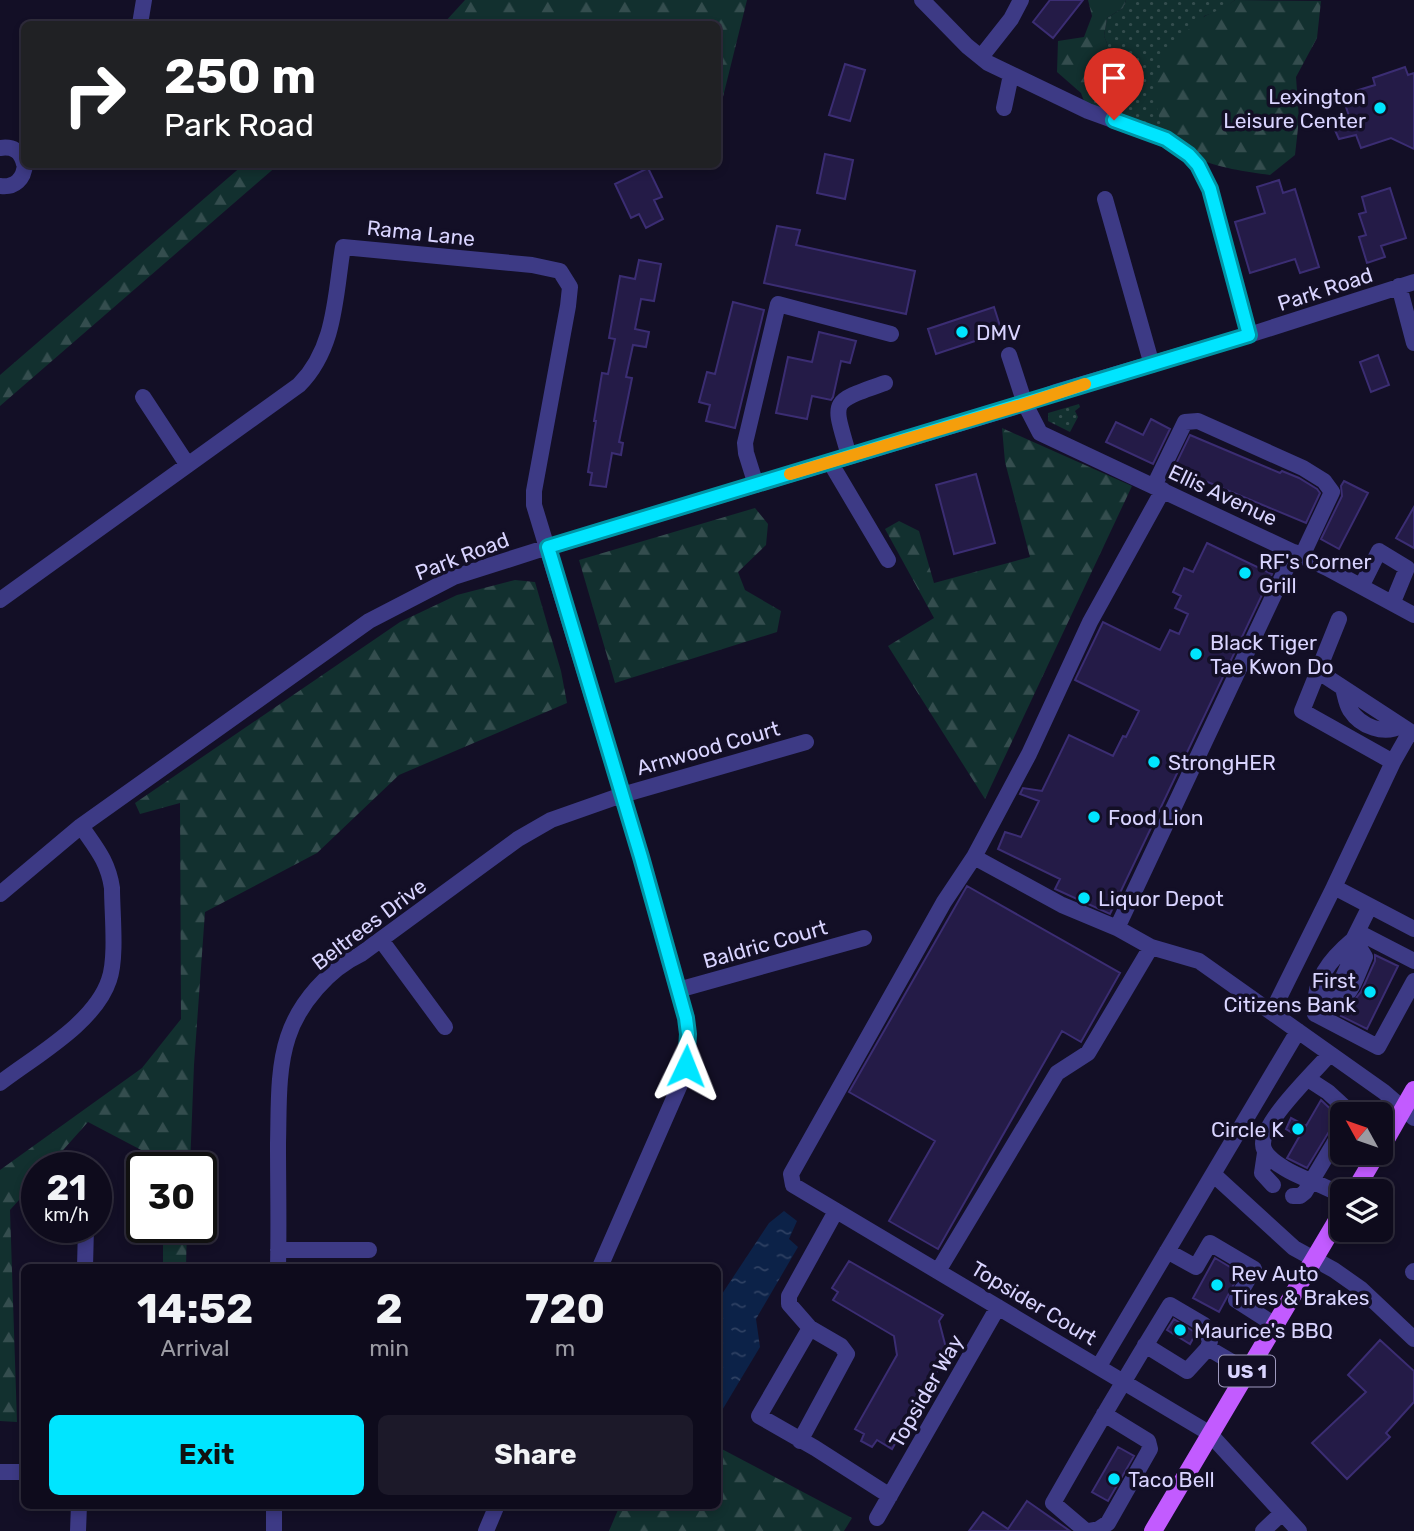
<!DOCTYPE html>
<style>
body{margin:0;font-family:Rubik,sans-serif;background:#1c1929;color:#f1f3f6;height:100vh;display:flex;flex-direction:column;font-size:26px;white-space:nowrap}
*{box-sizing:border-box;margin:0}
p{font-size:23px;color:#9b9ba3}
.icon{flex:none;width:38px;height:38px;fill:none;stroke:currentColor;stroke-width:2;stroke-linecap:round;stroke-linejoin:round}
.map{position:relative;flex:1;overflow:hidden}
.drawer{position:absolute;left:21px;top:1264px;width:700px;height:245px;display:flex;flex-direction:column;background:#0e0b1c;border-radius:10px;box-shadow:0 4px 10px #0003,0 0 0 2px #2e2b3b}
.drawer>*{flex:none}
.hud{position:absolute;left:21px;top:21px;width:700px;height:147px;border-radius:10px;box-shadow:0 4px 10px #0003,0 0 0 2px #2e2b3b;background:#202124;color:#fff;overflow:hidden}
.needle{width:46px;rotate:310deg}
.buttons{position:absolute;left:1330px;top:1102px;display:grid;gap:14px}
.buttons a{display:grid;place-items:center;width:63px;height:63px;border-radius:10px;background:#0e0b1c;box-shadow:0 4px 10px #0003,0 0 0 2px #2e2b3b;font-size:35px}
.speed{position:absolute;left:21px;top:1152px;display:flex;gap:14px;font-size:35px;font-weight:700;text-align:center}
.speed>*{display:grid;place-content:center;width:91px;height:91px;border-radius:50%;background:#0e0b1c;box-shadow:0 4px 10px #0003,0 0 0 2px #2e2b3b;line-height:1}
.speed small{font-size:18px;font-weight:400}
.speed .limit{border:4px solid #111;border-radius:10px;background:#fff;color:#111}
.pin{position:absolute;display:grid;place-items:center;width:60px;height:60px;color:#fff;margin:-72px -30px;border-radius:50% 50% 50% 0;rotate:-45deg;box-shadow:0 0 7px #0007}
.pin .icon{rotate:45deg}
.me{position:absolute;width:77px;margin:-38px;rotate:2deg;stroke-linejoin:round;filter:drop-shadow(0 0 5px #0008)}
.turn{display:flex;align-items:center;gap:24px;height:147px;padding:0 28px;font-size:32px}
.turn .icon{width:91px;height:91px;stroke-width:2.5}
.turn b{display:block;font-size:49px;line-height:60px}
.eta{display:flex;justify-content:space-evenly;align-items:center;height:119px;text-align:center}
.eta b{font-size:42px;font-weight:700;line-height:49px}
.action{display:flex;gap:14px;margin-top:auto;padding:14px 28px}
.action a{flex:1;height:80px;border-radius:10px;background:#00e5ff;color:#111;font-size:28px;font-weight:700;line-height:80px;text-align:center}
.action a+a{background:#1c1929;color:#f1f3f6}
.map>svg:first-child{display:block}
.grass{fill:url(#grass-dots)}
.forest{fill:url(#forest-firs)}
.water{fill:url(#water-ripples)}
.building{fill:#241b47;stroke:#3b2d73;stroke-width:2}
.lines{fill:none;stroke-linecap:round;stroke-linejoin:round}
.minor{stroke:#3d3a85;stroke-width:16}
.major{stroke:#c25bff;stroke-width:18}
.route-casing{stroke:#0095a6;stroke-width:18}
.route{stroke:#00e5ff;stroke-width:12}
.slow{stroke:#f59e0b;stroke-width:12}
.poi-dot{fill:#00e5ff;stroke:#130f26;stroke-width:2.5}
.labels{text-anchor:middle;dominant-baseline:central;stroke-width:7;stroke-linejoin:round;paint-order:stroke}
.shield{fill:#130f26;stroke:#9e99be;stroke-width:2}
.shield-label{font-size:19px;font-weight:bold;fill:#d9d4ff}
.poi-label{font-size:21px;fill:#d9d4ff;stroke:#130f26;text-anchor:start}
.street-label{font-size:21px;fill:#d9d4ff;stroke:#130f26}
</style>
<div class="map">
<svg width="1414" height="1531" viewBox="0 0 1414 1531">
<defs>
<pattern id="grass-dots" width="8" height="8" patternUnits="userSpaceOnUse" patternTransform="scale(1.75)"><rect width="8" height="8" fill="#12302f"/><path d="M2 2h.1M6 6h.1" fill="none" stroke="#344d4e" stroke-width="1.8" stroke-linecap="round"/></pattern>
<pattern id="forest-firs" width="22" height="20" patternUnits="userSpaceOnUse" patternTransform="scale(1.75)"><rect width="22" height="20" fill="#12302f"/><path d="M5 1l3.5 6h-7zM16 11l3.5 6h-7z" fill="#344d4e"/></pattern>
<pattern id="water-ripples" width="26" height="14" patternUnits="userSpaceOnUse" patternTransform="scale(1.75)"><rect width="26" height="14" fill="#0c2248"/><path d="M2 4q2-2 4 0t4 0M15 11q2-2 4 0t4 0" fill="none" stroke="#2f4163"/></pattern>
</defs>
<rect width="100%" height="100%" fill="#130f26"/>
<path class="grass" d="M1126,0H1235L1222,10L1204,16L1172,143L1085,104L1108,46L1104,36L1107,18L1123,8Z
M1079,404L1080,407L1075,411L1078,417L1070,432L1048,421V413Z"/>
<path class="forest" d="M465,0H747L718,117V24H438L444,23Z
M1088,0H1126L1123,8L1107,18L1104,36L1108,46L1110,68L1103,98L1085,104L1081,93L1057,72L1058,41L1084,37L1092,16Z
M1235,0L1321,1L1317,38L1296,77L1299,119L1295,155L1270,175C1221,168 1160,161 1156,99C1155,85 1159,64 1167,52C1173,44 1198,19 1207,15C1219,10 1224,8 1235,0Z
M243,165H278L0,406V375Z
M1002,428L1132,486L985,799L888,646L934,618L885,529L899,521L919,531L934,583L1030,557L1005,462Z
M755,508L768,524L766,545L738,572L745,590L781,611L777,632L615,683L579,560Z
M515,580L535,582L561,671L567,703L399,775L317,853L205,912L194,1065L190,1167H165L164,1162L88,1122L48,1167H37V1180L10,1210L17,1422L0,1421V1170L142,1068L181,1019L180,803L140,814L135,803L400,622L457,595Z
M163,1227H187L186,1267H163Z
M718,1447L852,1518L844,1531H609L620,1505H718Z"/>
<path class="water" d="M784,1211L797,1221L789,1239L798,1247L756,1319L760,1347L718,1417V1300L769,1223Z"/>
<path class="building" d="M1050,0H1083L1053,38L1033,22Z
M845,64L865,70L850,121L829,115Z
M1405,67L1408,75L1414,73V149L1391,138L1361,148L1356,135L1339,139L1334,128L1351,122L1342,95L1375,85L1373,78Z
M825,154L853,160L845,199L817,193Z
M648,168L662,197L654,200L663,219L646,228L639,214L631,218L615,184Z
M1279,180L1283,193L1295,189L1319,267L1300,273L1295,259L1250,273L1235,222L1265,213L1257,187Z
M1390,188L1406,238L1381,246L1385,257L1367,263L1359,237L1366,235L1359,214L1366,212L1362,197Z
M777,226L800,230L796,245L915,271L906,314L764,283Z
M639,260L661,264L654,301L641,299L635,329L649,332L646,347L633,345L626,377L632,378L619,442L623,443L621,455L612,453L606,487L590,485L592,473L588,472L596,421H594L602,373L608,374L615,339L609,338L620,276L635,279Z
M733,302L764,310L735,428L706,421L710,405L699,402L707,372L715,374Z
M994,307L1002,332L936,354L928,329Z
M819,332L856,341L850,363L841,361L833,397L831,400L812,396L807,419L776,413L788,357L812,362Z
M1378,355L1389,385L1371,392L1360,362Z
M1151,419L1170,429L1153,464L1106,442L1116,422L1143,435Z
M1190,435L1280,473L1282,471L1299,478L1317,489L1320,493L1306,523L1174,468Z
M976,474L995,543L954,554L936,485Z
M1344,481L1368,493L1339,549L1321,539L1342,496L1341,486Z
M1414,507V548L1396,538Z
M1207,543L1272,574L1110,914L1055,889L1060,879L998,849L1005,832L1021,837L1039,801L1020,794L1023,788L1042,791L1069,735L1113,756L1123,736L1126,737L1139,711L1075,680L1103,622L1160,650L1170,630L1179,634L1188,614L1175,608L1181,596L1173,592L1184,568L1193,572Z
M967,886L1120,973L1081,1042L1062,1031L938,1249L889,1221L935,1141L849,1092Z
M1375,955L1398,966L1367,1029L1341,1016L1361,992L1375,961Z
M1321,1100L1340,1118L1333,1125L1307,1168L1287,1158L1299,1137L1286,1129L1291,1118L1306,1126Z
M1215,1258L1240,1273L1219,1312L1193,1298Z
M849,1261L943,1315L939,1321L945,1344L951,1347L892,1449L877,1440L872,1447L861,1441L864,1434L855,1429L897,1355L894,1336L833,1300L838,1292L832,1288Z
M1174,1319L1196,1333L1190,1344L1167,1330Z
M1380,1340L1414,1371V1402L1386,1433L1390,1437L1347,1479L1312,1443L1366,1392L1348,1375Z
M1118,1447L1134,1456L1108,1501L1092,1492Z
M1027,1501L1070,1531H969L983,1512L1008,1529Z"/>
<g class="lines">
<path class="minor" d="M922,0L967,46L988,63L1088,111L1165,139L1189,155L1198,165L1210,189L1249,335
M140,24L144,0
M981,57L1011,19L1021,0
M1004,108L1011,75
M0,148C13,146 21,151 24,164
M0,186C15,188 24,179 25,164
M1105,199L1152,365
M1399,286L1414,343
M1009,355L1025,404L1040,433L1327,568L1414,615
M143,397L187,464
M849,456C833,399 828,403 885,383
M830,462L888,560
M756,485L746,453L745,443L778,304L891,334
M1154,486L1185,422L1198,421L1303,468L1324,481L1332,492L1302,556
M1163,490L1090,622L1029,754L974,857L944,902L791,1174L793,1185L1209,1433L1299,1531
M1362,585L1379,551L1407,568L1393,602
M0,600L299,385C336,348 335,295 343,247L532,265L560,271L570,287L568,306L534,491V505L641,857L686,1018C689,1039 688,1059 682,1080L600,1267
M1339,619L1302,711L1393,762L1334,887L1414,929
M1319,672L1414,734
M1343,688C1345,695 1346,704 1350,710C1361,727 1384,735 1401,726
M1393,762L1410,732
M974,857L1062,905L1117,928L1151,947L1199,961L1384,1092L1414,1118
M0,894L81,826L369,621L454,577L548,547L1025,404L1056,392L1249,335L1414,282
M1117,928L1294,552
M1358,932L1414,961
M381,940L445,1027
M1350,946L1370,906
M678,990L864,938
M1321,1008C1338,990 1353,964 1354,939
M1272,1012L1334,887
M1315,1014L1378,1047L1414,981
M1315,1014C1350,1002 1351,990 1365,957L1354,939
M1315,1014C1313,980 1329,960 1354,939
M1330,1054C1314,1072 1263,1121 1263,1144C1263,1155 1276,1163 1284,1168C1303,1180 1324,1184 1342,1196
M1308,1079L1328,1092L1353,1115
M0,1083C35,1056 95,1023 109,980C117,958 112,913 112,888C108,861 96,848 81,826
M1265,1153L1262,1173L1273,1185
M1213,1174L1294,1248L1334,1270L1361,1289L1414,1339
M1293,1196H1300L1305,1192L1342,1130
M278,1250H369
M1167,1251L1196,1267L1210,1243L1254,1269L1236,1300L1275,1325
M85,1267L86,1227
M278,1267C279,1226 278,1185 278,1143C279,1109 277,1070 288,1037C299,1003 329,969 361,954L518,839L551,820L622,795L806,742
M938,1271L1057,1073L1088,1053L1151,947
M1413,1272L1414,1271
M810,1328L789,1304V1296L836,1211
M1208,1348L1247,1371
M1099,1366L1298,1031
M800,1441L847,1354L841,1346L810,1328L759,1416L815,1448L890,1496
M0,1472H24
M877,1518L998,1307
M78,1531L79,1505
M274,1531V1505
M486,1531L497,1505
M1086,1531L1053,1503C1091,1436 1130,1370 1170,1305L1204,1325L1210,1341L1208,1348L1187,1371L1145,1345
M1088,1531L1099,1529L1108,1523L1150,1449L1148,1441L1104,1414
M1263,1531L1282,1513"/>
<path class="major" d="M1381,1148L1414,1090
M1354,1192L1377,1153
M1153,1531L1342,1212"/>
</g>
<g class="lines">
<g class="route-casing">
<path id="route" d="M686,1066L688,1034L686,1018L641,857L548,547L1249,335L1210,189L1198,165L1189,155L1166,139L1114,120"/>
</g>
<use href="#route" class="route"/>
<path class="slow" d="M790,474L1025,404L1085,384"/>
</g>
<g class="poi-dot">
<circle cx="1380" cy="108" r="7"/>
<circle cx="962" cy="332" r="7"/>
<circle cx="1245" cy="573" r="7"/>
<circle cx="1196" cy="654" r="7"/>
<circle cx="1154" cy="762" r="7"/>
<circle cx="1094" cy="817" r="7"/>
<circle cx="1084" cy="898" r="7"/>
<circle cx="1370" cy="992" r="7"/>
<circle cx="1298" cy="1129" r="7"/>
<circle cx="1217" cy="1285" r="7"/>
<circle cx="1180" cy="1330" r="7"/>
<circle cx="1114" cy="1479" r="7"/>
</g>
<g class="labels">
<rect class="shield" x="1219" y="1355.5" width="56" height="31" rx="5"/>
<g class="shield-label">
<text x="1247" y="1371">US 1</text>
</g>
<g class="poi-label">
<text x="1366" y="96" text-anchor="end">Lexington<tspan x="1366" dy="24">Leisure Center</tspan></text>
<text x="976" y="332">DMV</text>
<text x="1259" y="561">RF's Corner<tspan x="1259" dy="24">Grill</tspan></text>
<text x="1210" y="642">Black Tiger<tspan x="1210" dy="24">Tae Kwon Do</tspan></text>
<text x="1168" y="762">StrongHER</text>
<text x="1108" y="817">Food Lion</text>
<text x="1098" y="898">Liquor Depot</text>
<text x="1356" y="980" text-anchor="end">First<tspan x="1356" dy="24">Citizens Bank</tspan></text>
<text x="1284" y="1129" text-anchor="end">Circle K</text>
<text x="1231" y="1273">Rev Auto<tspan x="1231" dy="24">Tires &amp; Brakes</tspan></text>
<text x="1194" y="1330">Maurice's BBQ</text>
<text x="1128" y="1479">Taco Bell</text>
</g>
<g class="street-label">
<text transform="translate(421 233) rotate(6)">Rama Lane</text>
<text transform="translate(1325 289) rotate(-18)">Park Road</text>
<text transform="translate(1223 495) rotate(25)">Ellis Avenue</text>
<text transform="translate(462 556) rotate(-21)">Park Road</text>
<text transform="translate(708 748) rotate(-16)">Arnwood Court</text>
<text transform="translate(369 924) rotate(-37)">Beltrees Drive</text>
<text transform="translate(765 944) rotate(-16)">Baldric Court</text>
<text transform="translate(1034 1303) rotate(31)">Topsider Court</text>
<text transform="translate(926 1391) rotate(-60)">Topsider Way</text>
</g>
</g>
</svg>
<div class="buttons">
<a><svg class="needle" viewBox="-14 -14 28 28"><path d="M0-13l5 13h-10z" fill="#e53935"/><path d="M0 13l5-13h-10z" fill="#9b9ba3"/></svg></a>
<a><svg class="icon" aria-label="layers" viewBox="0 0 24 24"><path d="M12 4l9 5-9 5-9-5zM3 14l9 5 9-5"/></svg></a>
</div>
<div class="speed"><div>21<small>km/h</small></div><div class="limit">30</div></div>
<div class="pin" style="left:1114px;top:120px;background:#d93025"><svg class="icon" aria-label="arrive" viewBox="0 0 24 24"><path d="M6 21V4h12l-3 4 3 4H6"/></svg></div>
<svg class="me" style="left:686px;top:1066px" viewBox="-20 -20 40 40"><path d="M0-17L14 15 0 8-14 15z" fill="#00e5ff" stroke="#fff" stroke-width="4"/></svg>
<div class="hud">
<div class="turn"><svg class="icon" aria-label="right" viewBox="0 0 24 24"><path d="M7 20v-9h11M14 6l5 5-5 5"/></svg><div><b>250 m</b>Park Road</div></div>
</div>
<section class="drawer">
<div class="eta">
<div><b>14:52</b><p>Arrival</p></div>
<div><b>2</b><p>min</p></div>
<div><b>720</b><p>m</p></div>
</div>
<div class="action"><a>Exit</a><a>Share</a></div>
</section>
</div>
